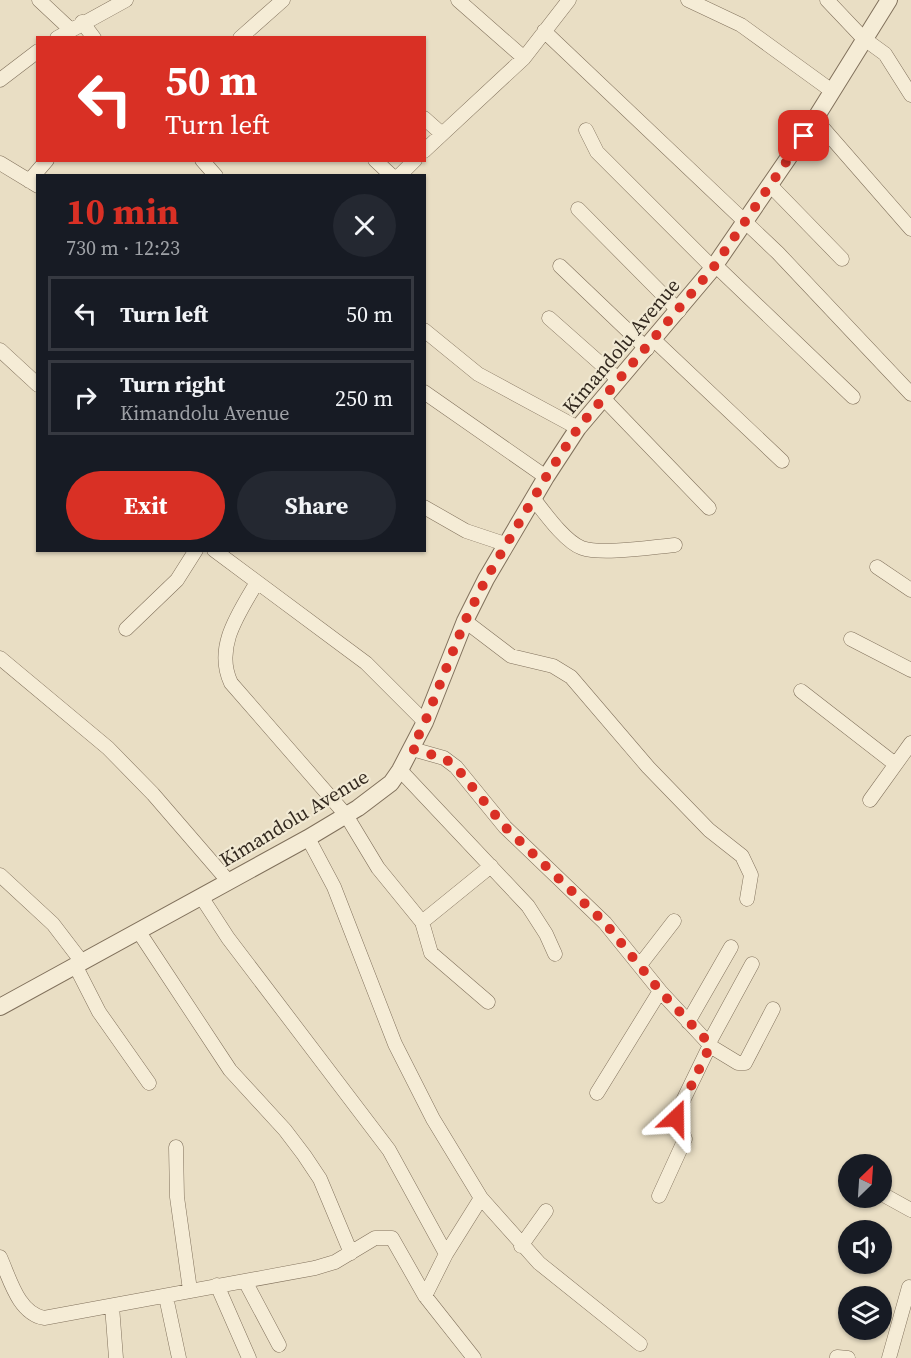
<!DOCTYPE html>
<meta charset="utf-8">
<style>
body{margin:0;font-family:"Source Serif 4",serif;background:#242831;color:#f1f3f6;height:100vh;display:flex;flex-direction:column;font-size:22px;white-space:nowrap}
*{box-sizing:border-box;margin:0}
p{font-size:20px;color:#9ea1a6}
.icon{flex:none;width:33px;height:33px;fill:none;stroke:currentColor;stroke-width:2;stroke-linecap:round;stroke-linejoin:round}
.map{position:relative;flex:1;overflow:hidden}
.drawer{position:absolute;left:36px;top:174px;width:390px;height:378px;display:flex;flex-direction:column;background:#171b24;border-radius:0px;box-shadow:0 2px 4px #0004}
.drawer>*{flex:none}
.hud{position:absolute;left:36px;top:36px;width:390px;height:126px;border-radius:0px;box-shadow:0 2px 4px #0004;background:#d93025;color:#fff;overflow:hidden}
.needle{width:39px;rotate:25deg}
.fabs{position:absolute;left:838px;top:1154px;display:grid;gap:12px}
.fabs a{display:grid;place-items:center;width:54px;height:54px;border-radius:50%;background:#171b24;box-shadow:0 2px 4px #0004;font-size:30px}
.pin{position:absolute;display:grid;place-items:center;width:51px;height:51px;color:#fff;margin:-26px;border-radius:12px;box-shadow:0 3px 9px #0006}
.me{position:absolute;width:66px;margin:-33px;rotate:23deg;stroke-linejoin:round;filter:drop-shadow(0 0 4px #0008)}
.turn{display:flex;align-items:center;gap:21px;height:126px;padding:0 30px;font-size:27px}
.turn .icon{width:78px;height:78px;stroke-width:2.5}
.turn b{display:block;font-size:42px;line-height:51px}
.round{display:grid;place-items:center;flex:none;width:63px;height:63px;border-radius:32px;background:#242831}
.headline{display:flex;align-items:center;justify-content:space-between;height:102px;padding:0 30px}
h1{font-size:36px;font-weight:700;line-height:45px;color:#d93025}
.button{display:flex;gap:12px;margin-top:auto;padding:12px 30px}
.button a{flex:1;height:69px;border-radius:36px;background:#d93025;color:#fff;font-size:24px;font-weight:700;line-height:69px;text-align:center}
.button a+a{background:#242831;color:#f1f3f6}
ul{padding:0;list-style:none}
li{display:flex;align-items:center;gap:18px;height:75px;margin:0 12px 9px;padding:0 18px;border:3px solid #363941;border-radius:0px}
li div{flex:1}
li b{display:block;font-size:22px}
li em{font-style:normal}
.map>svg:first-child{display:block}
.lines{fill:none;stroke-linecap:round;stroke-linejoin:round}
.minor-casing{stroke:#81715c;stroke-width:15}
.tertiary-casing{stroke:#81715c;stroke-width:18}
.minor{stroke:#f5ecd6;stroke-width:14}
.tertiary{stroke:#f5ecd6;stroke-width:16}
.route{stroke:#d93025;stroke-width:10;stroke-dasharray:0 18}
.labels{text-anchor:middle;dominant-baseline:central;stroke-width:4.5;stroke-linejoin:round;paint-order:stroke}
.street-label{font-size:20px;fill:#33291f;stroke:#f1e9d3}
</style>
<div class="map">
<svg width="911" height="1358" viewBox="0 0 911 1358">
<rect width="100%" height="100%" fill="#e9dec4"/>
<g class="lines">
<g class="minor-casing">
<path id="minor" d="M39,0L70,29
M458,0L524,58
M688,0L741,25L832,91
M827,0L863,38L885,54L911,95
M82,22L94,38
M544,31L778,253L911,394
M57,38L126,0
M240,38L283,0
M0,80L38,51
M424,118L442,134
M815,119L911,229
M586,130L597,152L713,268
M424,151L524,58L569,0
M202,160L216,176
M375,160L392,176
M0,163L38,186
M399,176L415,160
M29,181L47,160
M770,185L842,259
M578,209L679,311
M715,265L853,397
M560,266L647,349
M549,318L619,380
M424,330L478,374L578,428
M654,340L782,461
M0,350L38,385
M424,392L546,477
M604,399L709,508
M533,498C544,512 565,542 582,548C602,555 652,547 675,545
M424,507L466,531L505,544
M214,550L366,663L425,722
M877,567L911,590
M257,582C239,613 214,647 231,683L346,815L378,868L422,922L431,953L488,1002
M465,621L511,656L553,666L571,677L648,767L709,830L742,856L751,875L747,899
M126,629L177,580L196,550
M851,639L911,670
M0,658L108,748L153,794L229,882
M801,691L895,764
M412,749L444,758L456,767L505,827L605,923L660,991L710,1045L676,1115L685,1139L659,1196
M400,770L528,906L546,934L555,954
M870,800L911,743
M308,838L334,887L395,1044L433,1119L481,1198L539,1263L640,1344
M0,875L53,924L82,962
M202,898L228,938L389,1150L446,1254
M422,922L491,866
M139,932L230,1070L285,1130L304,1155L320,1179L351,1253
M75,965L99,1012L149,1083
M640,965L674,921
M688,1022L731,947
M709,1043L752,964
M710,1046L738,1063H745L773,1009
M597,1093L660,991
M176,1147L177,1197L190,1290
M882,1194L911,1210
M521,1246L546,1211
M0,1257C10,1279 18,1313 44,1318L315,1268L335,1262L375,1238H392L425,1296L474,1358
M245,1281L279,1345
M217,1285L249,1358
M425,1296L446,1254L481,1198
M166,1297L179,1358
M112,1306L116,1358
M837,1357L848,1358
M889,1358L909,1287"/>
</g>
<g class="tertiary-casing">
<path id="tertiary" d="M0,1007L308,838L358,808L391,783L400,770L425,722L465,621L486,579L546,477L578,428L713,268L815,119L889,0"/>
</g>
<use href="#minor" class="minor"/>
<use href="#tertiary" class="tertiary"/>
</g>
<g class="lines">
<path class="route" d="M676,1118L710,1046L709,1043L660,991L605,923L505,827L456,767L444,758L412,749L425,722L465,621L486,579L546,477L578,428L713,268L804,136"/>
</g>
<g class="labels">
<g class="street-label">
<text transform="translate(621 346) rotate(-50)">Kimandolu Avenue</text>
<text transform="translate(294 818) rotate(-31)">Kimandolu Avenue</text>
</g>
</g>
</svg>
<div class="fabs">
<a><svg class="needle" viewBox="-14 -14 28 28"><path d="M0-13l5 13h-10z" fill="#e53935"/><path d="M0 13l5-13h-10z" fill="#9ea1a6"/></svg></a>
<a><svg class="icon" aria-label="sound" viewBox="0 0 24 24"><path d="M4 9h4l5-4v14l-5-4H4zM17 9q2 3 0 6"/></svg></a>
<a><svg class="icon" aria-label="layers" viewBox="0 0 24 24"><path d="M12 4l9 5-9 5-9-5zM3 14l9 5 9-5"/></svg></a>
</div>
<div class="pin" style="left:804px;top:136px;background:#d93025"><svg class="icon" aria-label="arrive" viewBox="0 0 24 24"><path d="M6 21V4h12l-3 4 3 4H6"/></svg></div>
<svg class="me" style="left:676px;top:1118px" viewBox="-20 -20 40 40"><path d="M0-17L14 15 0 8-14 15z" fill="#d93025" stroke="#fff" stroke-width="4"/></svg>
<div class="hud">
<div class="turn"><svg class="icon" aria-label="left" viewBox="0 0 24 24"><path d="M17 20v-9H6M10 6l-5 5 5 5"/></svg><div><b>50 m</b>Turn left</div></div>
</div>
<section class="drawer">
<div class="headline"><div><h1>10 min</h1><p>730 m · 12:23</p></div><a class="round"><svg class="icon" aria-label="close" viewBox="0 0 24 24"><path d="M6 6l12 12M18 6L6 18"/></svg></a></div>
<ul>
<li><svg class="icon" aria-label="left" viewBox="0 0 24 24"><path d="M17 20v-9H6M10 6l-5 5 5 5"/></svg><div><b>Turn left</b></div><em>50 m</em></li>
<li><svg class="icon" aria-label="right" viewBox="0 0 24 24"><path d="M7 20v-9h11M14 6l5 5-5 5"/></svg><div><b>Turn right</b><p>Kimandolu Avenue</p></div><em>250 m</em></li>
</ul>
<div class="button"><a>Exit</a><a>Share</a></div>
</section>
</div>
